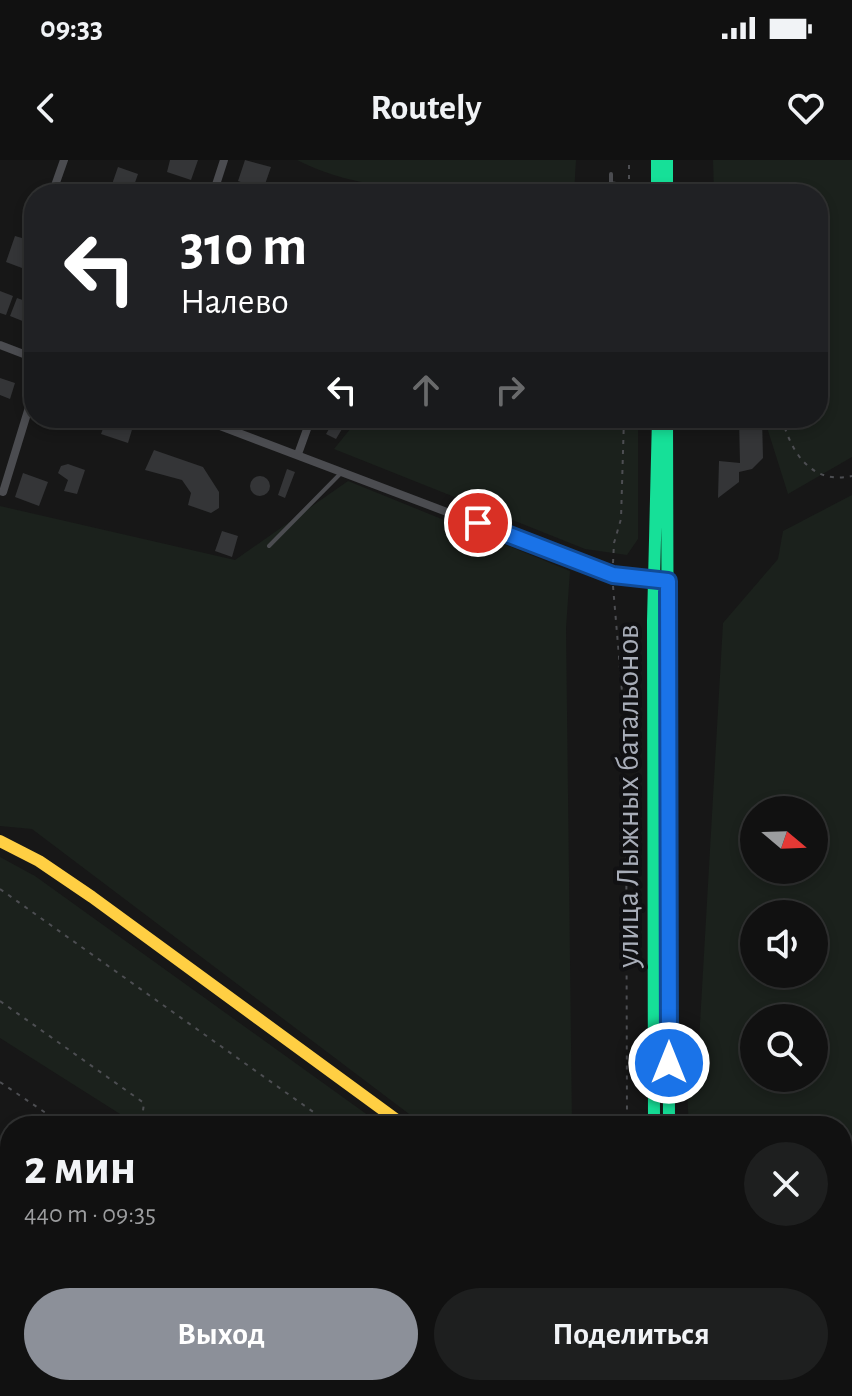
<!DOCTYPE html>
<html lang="ru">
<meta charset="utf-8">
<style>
body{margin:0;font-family:"Alegreya Sans",sans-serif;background:#1e1f1f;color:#f1f3f6;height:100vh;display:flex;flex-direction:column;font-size:30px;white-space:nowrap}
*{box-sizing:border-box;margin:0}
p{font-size:26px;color:#9c9d9f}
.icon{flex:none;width:44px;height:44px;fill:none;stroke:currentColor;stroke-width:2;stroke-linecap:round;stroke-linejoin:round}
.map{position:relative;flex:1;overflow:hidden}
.sheet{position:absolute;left:0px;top:956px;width:852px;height:280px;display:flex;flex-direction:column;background:#111;border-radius:32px 32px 0 0;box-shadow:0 4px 12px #0003,0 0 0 2px #303131}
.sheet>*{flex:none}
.top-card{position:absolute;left:24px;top:24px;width:804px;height:244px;border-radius:32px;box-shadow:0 4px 12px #0003,0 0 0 2px #303131;background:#202124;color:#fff;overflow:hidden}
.needle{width:52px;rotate:109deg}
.controls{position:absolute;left:740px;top:636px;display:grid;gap:16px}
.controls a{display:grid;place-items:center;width:88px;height:88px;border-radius:50%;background:#111;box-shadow:0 4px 12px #0003,0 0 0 2px #303131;font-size:40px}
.pin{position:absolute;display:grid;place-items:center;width:68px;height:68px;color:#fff;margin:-34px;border:4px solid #fff;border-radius:50%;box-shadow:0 2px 8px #0007}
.me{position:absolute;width:88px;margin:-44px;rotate:0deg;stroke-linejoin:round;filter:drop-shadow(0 0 6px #0008)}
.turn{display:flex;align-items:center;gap:28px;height:168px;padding:0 24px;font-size:36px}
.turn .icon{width:104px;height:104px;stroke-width:2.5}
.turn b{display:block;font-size:56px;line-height:68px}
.lanes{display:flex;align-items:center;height:76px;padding:0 24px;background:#0003;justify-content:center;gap:40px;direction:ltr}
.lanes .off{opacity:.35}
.round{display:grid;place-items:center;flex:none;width:84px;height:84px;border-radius:42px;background:#1e1f1f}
.overview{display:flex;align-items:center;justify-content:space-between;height:136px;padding:0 24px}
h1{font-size:48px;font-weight:700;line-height:60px}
.button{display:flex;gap:16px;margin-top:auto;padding:16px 24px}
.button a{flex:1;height:92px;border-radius:48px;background:#8c9099;color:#fff;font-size:32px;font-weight:700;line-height:92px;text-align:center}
.button a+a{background:#1e1f1f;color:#f1f3f6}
.status{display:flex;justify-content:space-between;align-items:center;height:56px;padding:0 40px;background:#111;direction:ltr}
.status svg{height:22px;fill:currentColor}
header{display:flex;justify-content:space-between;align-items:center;height:104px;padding:0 24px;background:#111;font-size:36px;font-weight:700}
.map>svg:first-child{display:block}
.green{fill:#1b211c;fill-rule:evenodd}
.building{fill:#343537}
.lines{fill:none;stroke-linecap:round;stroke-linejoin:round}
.path{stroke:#4d4e52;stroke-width:2;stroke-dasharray:4 6;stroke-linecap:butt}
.lane{stroke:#4b4c50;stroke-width:4}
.street{stroke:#4b4c50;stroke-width:8}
.fast{stroke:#16e098;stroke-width:12}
.slow{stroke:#ffcf43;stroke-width:12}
.jam{stroke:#f24e42;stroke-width:12}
.route-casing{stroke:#114b97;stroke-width:20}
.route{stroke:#1a73e8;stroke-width:14}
.labels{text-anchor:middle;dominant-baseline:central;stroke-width:8;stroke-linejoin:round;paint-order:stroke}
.street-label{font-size:32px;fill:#a8adb8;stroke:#111113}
</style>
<div class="status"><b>09:33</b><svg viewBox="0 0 49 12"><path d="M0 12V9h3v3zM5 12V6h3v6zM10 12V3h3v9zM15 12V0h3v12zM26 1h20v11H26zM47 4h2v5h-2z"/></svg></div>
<header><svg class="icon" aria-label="back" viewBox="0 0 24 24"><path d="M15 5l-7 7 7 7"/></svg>Routely<svg class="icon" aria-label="heart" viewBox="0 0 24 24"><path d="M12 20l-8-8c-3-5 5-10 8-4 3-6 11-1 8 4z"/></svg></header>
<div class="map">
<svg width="852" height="1236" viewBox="0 0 852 1236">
<rect width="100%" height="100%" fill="#171717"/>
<path class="green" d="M297,0H576L574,34C490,34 371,39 297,0Z
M713,0H852V297L788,334L764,258H818V34H714Z
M359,258H638V379L627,395L585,389L334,289Z
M348,321L570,411L566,468L572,966H425L32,669L0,666V346L235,400Z
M852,335V1157L842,1164V966H689L685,898L691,894V883L699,881L723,463L778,399L783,371ZM754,650H814V710H754ZM754,754H814V814H754ZM754,858H814V918H754Z
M0,697L35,716L383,966H139L0,878Z
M0,1138L10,1158V1226H18L19,1236H0Z
M234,1226H412L411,1236H244Z
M489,1226H595V1236H489Z"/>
<path class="building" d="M170,0H198L191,20L167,12Z
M245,0L271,7L263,30L238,21Z
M118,7L138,14L131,34L110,30Z
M15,76L32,81L22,108L6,102Z
M0,131L13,136L6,155L0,153Z
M17,138L34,144V157L28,155L25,162L10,156Z
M0,218L15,223L10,239L0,235Z
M107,258L134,263L128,283L101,274Z
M739,258H762L763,298L752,309L739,312V322L718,338L719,301L740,303Z
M332,264L342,269L336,279L326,274Z
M154,290L203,307L219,332V348L211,353L188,345L191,333L182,320L145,310Z
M68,304L85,310L77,334L64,331L68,320L58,313L61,306Z
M287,309L295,312L285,338L278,335Z
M23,313L48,322L39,346L15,337Z
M250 326a10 10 0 1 1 20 0a10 10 0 1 1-20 0Z
M222,371L238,376L232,397L215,391Z"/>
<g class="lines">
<path class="path" d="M629,19V0
M782,258C791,293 812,325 852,316
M613,403L614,383L621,359L624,258
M613,426L626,579L627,966
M0,729L333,966
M0,841L144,943L141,966
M0,922L65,966
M536,1236L537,1226
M618,1236V1226"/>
<path class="lane" d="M611,14V23L654,32
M269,386L341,313
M842,1153L852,1147
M710,1236L726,1226"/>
<path class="street" d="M52,34L64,0
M213,34L224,0
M0,185L34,198
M199,258L613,415L657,420
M298,294L311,258
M3,332L34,231"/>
<path class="fast" d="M657,0V34
M667,0V34
M667,258L669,966
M654,966L653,461L658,258"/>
<path class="slow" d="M0,681L39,701L92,737L405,966"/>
<path class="jam" d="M660,1226V1236"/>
</g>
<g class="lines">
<g class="route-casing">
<path id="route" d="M478,363L613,415L668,421L669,903"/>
</g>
<use href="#route" class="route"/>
</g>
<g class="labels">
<g class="street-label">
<text transform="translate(628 636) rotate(-90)">улица Лыжных батальонов</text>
</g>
</g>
</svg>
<div class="controls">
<a><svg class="needle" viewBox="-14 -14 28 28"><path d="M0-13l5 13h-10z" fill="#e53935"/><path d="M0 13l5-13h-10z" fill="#9c9d9f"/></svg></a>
<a><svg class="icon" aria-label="sound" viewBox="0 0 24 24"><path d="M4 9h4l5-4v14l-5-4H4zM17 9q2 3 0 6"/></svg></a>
<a><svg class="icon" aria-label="search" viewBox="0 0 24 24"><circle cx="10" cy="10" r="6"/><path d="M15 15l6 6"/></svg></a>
</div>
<div class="pin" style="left:478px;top:363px;background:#d93025"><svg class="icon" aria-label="arrive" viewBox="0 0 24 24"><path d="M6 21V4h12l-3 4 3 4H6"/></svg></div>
<svg class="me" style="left:669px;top:903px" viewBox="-20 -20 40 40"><circle r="17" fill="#1a73e8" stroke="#fff" stroke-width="3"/><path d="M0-11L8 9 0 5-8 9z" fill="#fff"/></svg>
<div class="top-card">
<div class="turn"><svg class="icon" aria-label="left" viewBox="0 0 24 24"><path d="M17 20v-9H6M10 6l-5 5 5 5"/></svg><div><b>310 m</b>Налево</div></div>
<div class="lanes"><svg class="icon" aria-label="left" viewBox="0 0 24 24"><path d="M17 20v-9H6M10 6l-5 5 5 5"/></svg><svg class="icon off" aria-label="ahead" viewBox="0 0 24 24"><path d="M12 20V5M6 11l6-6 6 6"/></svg><svg class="icon off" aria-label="right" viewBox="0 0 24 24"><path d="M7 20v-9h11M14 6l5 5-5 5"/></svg></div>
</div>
<section class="sheet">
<div class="overview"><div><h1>2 мин</h1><p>440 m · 09:35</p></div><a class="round"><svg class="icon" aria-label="close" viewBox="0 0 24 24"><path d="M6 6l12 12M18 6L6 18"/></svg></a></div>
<div class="button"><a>Выход</a><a>Поделиться</a></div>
</section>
</div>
